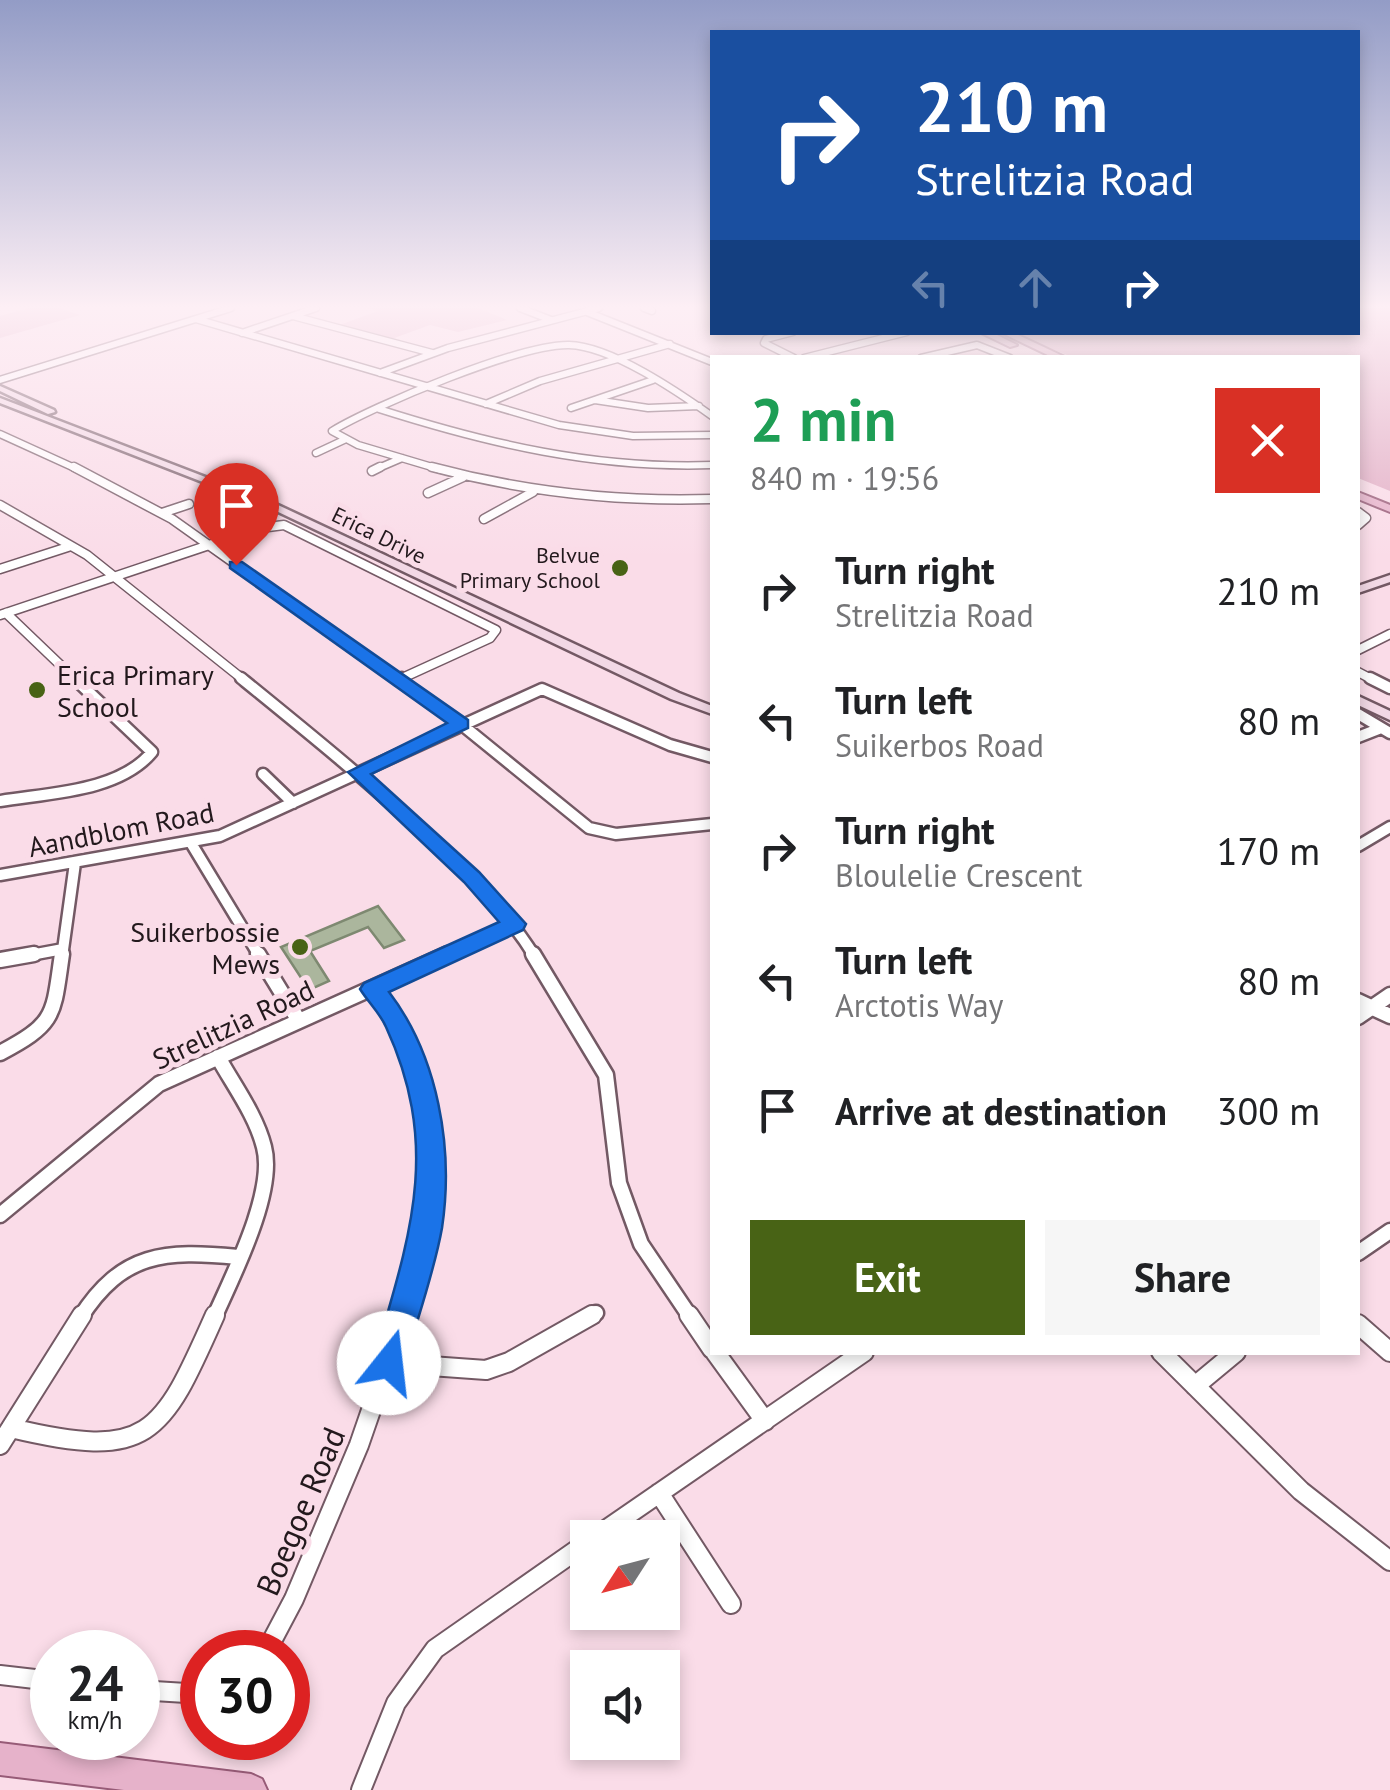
<!DOCTYPE html>
<meta charset="utf-8">
<style>
body{margin:0;font-family:"PT Sans",sans-serif;background:#f6f6f6;color:#202124;height:100vh;display:flex;flex-direction:column;font-size:38px;white-space:nowrap}
*{box-sizing:border-box;margin:0}
p{font-size:32px;color:#757577}
.icon{flex:none;width:55px;height:55px;fill:none;stroke:currentColor;stroke-width:2;stroke-linecap:round;stroke-linejoin:round}
.map{position:relative;flex:1;overflow:hidden}
.panel{position:absolute;left:710px;top:355px;width:650px;height:1000px;display:flex;flex-direction:column;background:#fff;border-radius:0px;box-shadow:0 5px 15px #0003}
.panel>*{flex:none}
.banner{position:absolute;left:710px;top:30px;width:650px;height:305px;border-radius:0px;box-shadow:0 5px 15px #0003;background:#1a4fa0;color:#fff;overflow:hidden}
.needle{width:65px;rotate:234deg}
.fabs{position:absolute;left:570px;top:1520px;display:grid;gap:20px}
.fabs a{display:grid;place-items:center;width:110px;height:110px;border-radius:0px;background:#fff;box-shadow:0 5px 15px #0003;font-size:50px}
.speed{position:absolute;left:30px;top:1630px;display:flex;gap:20px;font-size:50px;font-weight:700;text-align:center}
.speed>*{display:grid;place-content:center;width:130px;height:130px;border-radius:50%;background:#fff;box-shadow:0 5px 15px #0003;line-height:1}
.speed small{font-size:25px;font-weight:400}
.speed .limit{border:15px solid #d22;background:#fff;color:#111}
.pin{position:absolute;display:grid;place-items:center;width:85px;height:85px;color:#fff;margin:-102px -42px;border-radius:50% 50% 50% 0;rotate:-45deg;box-shadow:0 0 10px #0007}
.pin .icon{rotate:45deg}
.me{position:absolute;width:110px;margin:-55px;rotate:16deg;stroke-linejoin:round;filter:drop-shadow(0 0 8px #0008)}
.turn{display:flex;align-items:center;gap:35px;height:210px;padding:0 40px;font-size:45px}
.turn .icon{width:130px;height:130px;stroke-width:2.5}
.turn b{display:block;font-size:70px;line-height:85px}
.lanes{display:flex;align-items:center;height:95px;padding:0 40px;background:#0003;justify-content:center;gap:50px;direction:ltr}
.lanes .off{opacity:.35}
.round{display:grid;place-items:center;flex:none;width:105px;height:105px;border-radius:0px;background:#f6f6f6}
.headline{display:flex;align-items:center;justify-content:space-between;height:170px;padding:0 40px}
h1{font-size:60px;font-weight:700;line-height:75px;color:#1e9e55}
.action{display:flex;gap:20px;margin-top:auto;padding:20px 40px}
.action a{flex:1;height:115px;border-radius:0px;background:#486315;color:#fff;font-size:40px;font-weight:700;line-height:115px;text-align:center}
.action a+a{background:#f6f6f6;color:#202124}
ul{padding:0;list-style:none}
li{display:flex;align-items:center;gap:30px;height:130px;padding:0 40px}
li div{flex:1}
li b{display:block;font-size:38px}
li em{font-style:normal}
.map>svg:first-child{display:block}
.green{fill:#e1adc4}
.building{fill:#abb69d;stroke:#7e8971;stroke-width:2.5}
.lines{fill:none;stroke-linecap:round;stroke-linejoin:round}
.minor-far4-casing{stroke:#735964;stroke-width:9}
.minor-far3-casing{stroke:#735964;stroke-width:11}
.minor-far2-casing{stroke:#735964;stroke-width:15}
.minor-far1-casing{stroke:#735964;stroke-width:19}
.minor-casing{stroke:#735964;stroke-width:22}
.secondary-casing{stroke:#735964;stroke-width:5}
.primary-casing{stroke:#975b77;stroke-width:4}
.minor-far4{stroke:#fff;stroke-width:6}
.minor-far3{stroke:#fff;stroke-width:8}
.minor-far2{stroke:#fff;stroke-width:10}
.minor-far1{stroke:#fff;stroke-width:14}
.minor{stroke:#fff;stroke-width:18}
.secondary{fill:#f2d8e5;fill-rule:evenodd}
.primary{fill:#e6b2ca;fill-rule:evenodd}
.route{fill:#1a73e8;stroke:#114b97;stroke-width:2.5}
.poi-dot{fill:#486315;stroke:#fadce8;stroke-width:4}
.labels{text-anchor:middle;dominant-baseline:central;stroke-width:10;stroke-linejoin:round;paint-order:stroke}
.far-street-label{font-size:22px;fill:#23191d;stroke:#fadce8}
.far-poi-label{font-size:22px;fill:#23191d;stroke:#fadce8;text-anchor:end}
.poi-label{font-size:28px;fill:#23191d;stroke:#fadce8;text-anchor:start}
.street-label{font-size:28px;fill:#23191d;stroke:#fadce8}
.near-street-label{font-size:32px;fill:#23191d;stroke:#fadce8}
</style>
<div class="map">
<svg width="1390" height="1790" viewBox="0 0 1390 1790">
<rect width="100%" height="100%" fill="#fadce8"/>
<path class="green" d="M29,308H59L80,315L0,338V316Z
M368,308H478L507,320L458,332L430,325L386,341L334,327L378,311Z
M1358,308H1390V491L1358,478V358L1072,357L1012,333L1358,332Z"/>
<path class="building" d="M378,906L404,940L384,948L368,927L310,951L329,981L309,990L281,947Z"/>
<g class="lines">
<g class="minor-far4-casing">
<path id="minor-far4" d="M520,308L551,320
M644,308L652,311
M587,312L712,362
M293,316L432,353
M196,319L559,425L633,436L712,435
M242,333L316,308
M764,343L766,339L793,332
M764,343L794,358
M804,358L907,332
M921,358L977,345L1010,358
M380,373L448,348L599,308
M0,380L231,308
M595,400L648,408L699,406
M486,404L540,381L670,344
M571,408L653,380
M379,409C489,444 595,469 712,465
M0,434L79,470
M316,453L346,439
M374,470L402,458
M442,470L358,445L332,431C375,405 521,344 569,345C611,346 678,392 712,416"/>
</g>
<g class="minor-far3-casing">
<path id="minor-far3" d="M74,467L172,519L400,681
M432,467C525,492 616,502 712,499
M372,471L380,467
M428,493L463,477
M0,505L87,555L245,681
M1358,512L1366,518L1358,525
M162,513L189,504
M484,519L533,492
M0,569L71,546
M6,613L77,681
M0,615L260,528L284,525L496,630L490,638L398,680
M1358,650L1390,634
M1358,672L1375,681"/>
</g>
<g class="minor-far2-casing">
<path id="minor-far2" d="M241,678C305,730 368,781 428,837C468,874 506,910 535,957
M396,678L461,724L589,828L616,834L712,824
M1370,678L1390,688
M398,680L402,678
M1358,714L1390,733
M1358,737L1381,728
M263,774L293,803
M0,801C48,793 119,792 152,752L74,678
M191,843L260,957
M1358,846L1390,827
M0,875L220,836L542,689L670,745L712,757
M20,957L63,949
M62,957L75,863
M443,957L515,924"/>
</g>
<g class="minor-far1-casing">
<path id="minor-far1" d="M258,954L299,1021
M533,954L606,1075L619,1183L641,1244L691,1318
M0,960L34,954
M373,989C448,1095 436,1199 404,1318
M1358,1001L1390,1016
M1358,1017L1390,995
M0,1053C57,1023 53,1015 62,954
M0,1215L159,1084L448,954
M1358,1253L1390,1231
M80,1318C122,1252 165,1250 238,1257
M214,1318C232,1277 276,1192 264,1147C256,1115 234,1086 218,1057
M587,1318L596,1313"/>
</g>
<g class="minor-casing">
<path id="minor" d="M689,1315L712,1349
M1358,1324L1390,1352
M715,1352L765,1421
M1161,1352L1301,1491L1390,1561
M389,1363L486,1370L509,1362L592,1315
M1195,1386L1236,1352
M11,1428C149,1461 161,1437 215,1315
M0,1445L82,1315
M659,1493L731,1604
M594,1538L864,1352
M266,1652L294,1599L359,1445L404,1315
M0,1675L52,1681
M138,1690L202,1694
M361,1790L396,1703L435,1649L588,1542"/>
</g>
<g class="secondary-casing">
<path id="secondary" d="M0,386L54,410L55,412L48,414L0,391Z
M0,398L278,505L679,693L712,706V714L671,699L272,509L0,403Z
M1390,575V582L1358,593V586Z
M1358,696L1390,711V720L1358,705Z"/>
</g>
<g class="primary-casing">
<path id="primary" d="M979,332H991L1017,345L1010,347Z
M1000,332H1012L1067,358H1054Z
M1358,492L1390,505V512L1358,499Z
M0,1743L251,1774L262,1779L267,1790H124L0,1775Z"/>
</g>
<use href="#minor-far4" class="minor-far4"/>
<use href="#minor-far3" class="minor-far3"/>
<use href="#minor-far2" class="minor-far2"/>
<use href="#minor-far1" class="minor-far1"/>
<use href="#minor" class="minor"/>
<use href="#secondary" class="secondary"/>
<use href="#primary" class="primary"/>
</g>
<linearGradient id="sky" x2="0" y2="1"><stop stop-color="#939cc6"/><stop offset="0.55" stop-color="#fdeff5"/><stop offset="1" stop-color="#fdeff5" stop-opacity="0"/></linearGradient>
<rect width="1390" height="558" fill="url(#sky)"/>
<path class="route" d="M230,562H242L468,720V728L371,774L479,872L526,924L523,930L389,992C438,1056 454,1148 442,1228C434,1273 417,1319 405,1363L400,1374L389,1378L378,1374L373,1363C408,1241 443,1151 386,1027C380,1013 368,1002 360,989L364,983L499,922L464,882L348,772L447,723L230,568Z"/>
<g class="poi-dot">
<circle cx="620" cy="568" r="10"/>
<circle cx="37" cy="690" r="10"/>
<circle cx="300" cy="947" r="10"/>
</g>
<g class="labels">
<g class="far-street-label">
<text transform="translate(379 535) rotate(26)">Erica Drive</text>
</g>
<g class="far-poi-label">
<text x="600" y="555">Belvue<tspan x="600" dy="25">Primary School</tspan></text>
</g>
<g class="poi-label">
<text x="57" y="674">Erica Primary<tspan x="57" dy="32">School</tspan></text>
<text x="280" y="931" text-anchor="end">Suikerbossie<tspan x="280" dy="32">Mews</tspan></text>
</g>
<g class="street-label">
<text transform="translate(121 829) rotate(-11)">Aandblom Road</text>
<text transform="translate(233 1024) rotate(-25)">Strelitzia Road</text>
</g>
<g class="near-street-label">
<text transform="translate(300 1511) rotate(-67)">Boegoe Road</text>
</g>
</g>
</svg>
<div class="fabs">
<a><svg class="needle" viewBox="-14 -14 28 28"><path d="M0-13l5 13h-10z" fill="#e53935"/><path d="M0 13l5-13h-10z" fill="#757577"/></svg></a>
<a><svg class="icon" aria-label="sound" viewBox="0 0 24 24"><path d="M4 9h4l5-4v14l-5-4H4zM17 9q2 3 0 6"/></svg></a>
</div>
<div class="speed"><div>24<small>km/h</small></div><div class="limit">30</div></div>
<div class="pin" style="left:236px;top:565px;background:#d93025"><svg class="icon" aria-label="arrive" viewBox="0 0 24 24"><path d="M6 21V4h12l-3 4 3 4H6"/></svg></div>
<svg class="me" style="left:389px;top:1363px" viewBox="-20 -20 40 40"><circle r="19" fill="#fff"/><path d="M0-13L10 11 0 6-10 11z" fill="#1a73e8"/></svg>
<div class="banner">
<div class="turn"><svg class="icon" aria-label="right" viewBox="0 0 24 24"><path d="M7 20v-9h11M14 6l5 5-5 5"/></svg><div><b>210 m</b>Strelitzia Road</div></div>
<div class="lanes"><svg class="icon off" aria-label="left" viewBox="0 0 24 24"><path d="M17 20v-9H6M10 6l-5 5 5 5"/></svg><svg class="icon off" aria-label="ahead" viewBox="0 0 24 24"><path d="M12 20V5M6 11l6-6 6 6"/></svg><svg class="icon" aria-label="right" viewBox="0 0 24 24"><path d="M7 20v-9h11M14 6l5 5-5 5"/></svg></div>
</div>
<section class="panel">
<div class="headline"><div><h1>2 min</h1><p>840 m · 19:56</p></div><a class="round" style="background:#d93025;color:#fff"><svg class="icon" aria-label="close" viewBox="0 0 24 24"><path d="M6 6l12 12M18 6L6 18"/></svg></a></div>
<ul>
<li><svg class="icon" aria-label="right" viewBox="0 0 24 24"><path d="M7 20v-9h11M14 6l5 5-5 5"/></svg><div><b>Turn right</b><p>Strelitzia Road</p></div><em>210 m</em></li>
<li><svg class="icon" aria-label="left" viewBox="0 0 24 24"><path d="M17 20v-9H6M10 6l-5 5 5 5"/></svg><div><b>Turn left</b><p>Suikerbos Road</p></div><em>80 m</em></li>
<li><svg class="icon" aria-label="right" viewBox="0 0 24 24"><path d="M7 20v-9h11M14 6l5 5-5 5"/></svg><div><b>Turn right</b><p>Bloulelie Crescent</p></div><em>170 m</em></li>
<li><svg class="icon" aria-label="left" viewBox="0 0 24 24"><path d="M17 20v-9H6M10 6l-5 5 5 5"/></svg><div><b>Turn left</b><p>Arctotis Way</p></div><em>80 m</em></li>
<li><svg class="icon" aria-label="arrive" viewBox="0 0 24 24"><path d="M6 21V4h12l-3 4 3 4H6"/></svg><div><b>Arrive at destination</b></div><em>300 m</em></li>
</ul>
<div class="action"><a>Exit</a><a>Share</a></div>
</section>
</div>
